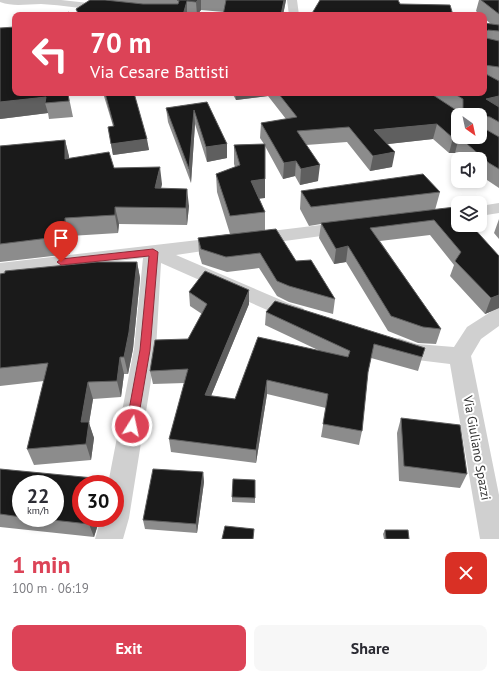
<!DOCTYPE html>
<meta charset="utf-8">
<style>
body{margin:0;font-family:"PT Sans",sans-serif;background:#f7f7f7;color:#2b2b33;height:100vh;display:flex;flex-direction:column;font-size:15px;white-space:nowrap}
*{box-sizing:border-box;margin:0}
p{font-size:13px;color:#7c7c81}
.icon{flex:none;width:22px;height:22px;fill:none;stroke:currentColor;stroke-width:2;stroke-linecap:round;stroke-linejoin:round}
.map{position:relative;height:539px;overflow:hidden}
.details{display:flex;flex-direction:column;background:#fff;flex:1}
.details>*{flex:none}
.top-card{position:absolute;left:12px;top:12px;width:475px;height:84px;border-radius:8px;box-shadow:0 2px 6px #0003;background:#dc4357;color:#fff;overflow:hidden}
.needle{width:26px;rotate:147deg}
.buttons{position:absolute;left:451px;top:108px;display:grid;gap:8px}
.buttons a{display:grid;place-items:center;width:36px;height:36px;border-radius:8px;background:#fff;box-shadow:0 2px 6px #0003;font-size:20px}
.speed{position:absolute;left:12px;top:475px;display:flex;gap:8px;font-size:20px;font-weight:700;text-align:center}
.speed>*{display:grid;place-content:center;width:52px;height:52px;border-radius:50%;background:#fff;box-shadow:0 2px 6px #0003;line-height:1}
.speed small{font-size:10px;font-weight:400}
.speed .limit{border:6px solid #d22;background:#fff;color:#111}
.pin{position:absolute;display:grid;place-items:center;width:34px;height:34px;color:#fff;margin:-41px -17px;border-radius:50% 50% 50% 0;rotate:-45deg;box-shadow:0 0 4px #0007}
.pin .icon{rotate:45deg}
.me{position:absolute;width:44px;margin:-22px;rotate:10deg;stroke-linejoin:round;filter:drop-shadow(0 0 3px #0008)}
.turn{display:flex;align-items:center;gap:14px;height:84px;padding:0 12px;font-size:18px}
.turn .icon{width:52px;height:52px;stroke-width:2.5}
.turn b{display:block;font-size:28px;line-height:34px}
.round{display:grid;place-items:center;flex:none;width:42px;height:42px;border-radius:8px;background:#f7f7f7}
.overview{display:flex;align-items:center;justify-content:space-between;height:68px;padding:0 12px}
h1{font-size:24px;font-weight:600;line-height:30px;color:#dc4357}
.primary-button{display:flex;gap:8px;margin-top:auto;padding:8px 12px}
.primary-button a{flex:1;height:46px;border-radius:8px;background:#dc4357;color:#fff;font-size:16px;font-weight:600;line-height:46px;text-align:center}
.primary-button a+a{background:#f7f7f7;color:#2b2b33}
.map>svg:first-child{display:block}
.lines{fill:none;stroke-linecap:round;stroke-linejoin:round}
.minor{fill:#d0d0d0;fill-rule:evenodd}
.wall{fill:#8c8c8c;fill-rule:evenodd}
.shaded-wall{fill:#5f5f5f}
.building{fill:#1a1a1a;stroke:#5f5f5f}
.route{fill:#dc4357;stroke:#8f2c39}
.labels{text-anchor:middle;dominant-baseline:central;stroke-width:4;stroke-linejoin:round;paint-order:stroke}
.near-street-label{font-size:13px;fill:#333;stroke:#fff}
</style>
<div class="map">
<svg width="499" height="539" viewBox="0 0 499 539">
<rect width="100%" height="100%" fill="#fff"/>
<g class="lines">
<path class="minor" d="M0,0H61L107,5L112,8L107,11C85,9 63,5 41,4C26,4 14,7 0,2Z
M287,0H297L299,15H289Z
M499,203V213L480,216V206Z
M345,222L351,224L354,228L351,232L255,245L249,243L246,239L249,235L255,233Z
M224,237L230,239L233,243L230,247L176,255L288,303L303,308L306,313L303,318L296,321L274,313L161,263L156,349L129,518L123,539H95L101,518H115V484H108L134,349L143,258L0,275V263Z
M499,308V326L481,339L471,356L499,495V539H480L450,364L417,360L391,352L388,346L391,340L399,338L417,344L454,347L467,327L492,311Z"/>
</g>
<path class="wall" d="M90,0H286L283,15H223L224,12L201,10L197,15L187,14V15H78L76,9Z
M479,0H499V188L484,178L480,175V159H462L455,153H449L433,139L387,144L392,167L370,171L347,142L306,145L318,181L300,185L295,176L283,179L265,146V198H259L265,212V230L335,299L333,314L289,302L277,296L259,268L227,272L202,264L199,254L198,238L230,234L217,192L216,174L235,167L234,164V145L264,144L260,138L261,123L286,119L268,96L236,100L232,93H484V23L491,24L484,18V15H480L476,11ZM480,115V137H458Z
M0,28L68,93L73,117L49,119L48,113L0,119Z
M103,93H134L149,150L113,155L108,127L113,126Z
M207,102L227,144V158L207,162L195,124L191,183L168,122L166,108Z
M65,140L69,158L114,168L162,184L161,188L189,206L187,225L119,224L118,233L70,236V254L0,262V146Z
M301,191L440,192L435,210L499,308L485,314L450,276L454,265L430,235L380,241L441,329L436,344L418,343L388,331L346,262L334,264L319,238L321,224L309,226L300,209Z
M499,219V239L494,233Z
M137,262L140,278L133,349L128,374H124L121,397L93,399L89,423L94,438L91,460L34,465L27,449L44,381L0,386V274Z
M189,292L249,304L211,396L235,399L318,350L265,325L266,312L425,348L418,371L371,358L368,372L362,431L359,445L321,437L326,408L267,394L256,463L171,452L169,439L185,383L153,384L150,371L188,339L202,314L190,306Z
M401,418L467,474L460,488L399,481L397,433Z
M0,469L100,518L94,537L0,527ZM21,484L55,518H21Z
M203,472L204,482L197,533L145,529L143,520Z
M255,480V503L232,502V497Z
M385,530L409,539H384L383,534Z"/>
<path class="shaded-wall" d="M198,0H201V10L197,15L196,2Z
M284,0H286L283,15H281Z
M187,1V15H183Z
M235,93H268V96L236,100Z
M499,96V109L486,99Z
M46,97L45,103L48,113L0,119V102Z
M194,110L195,124L191,183L189,169Z
M437,124L433,139L371,146L374,130Z
M459,137L455,153H449L453,138Z
M147,139L149,150L113,155L111,144Z
M65,140L69,156V176L65,159Z
M227,144V158L207,162L206,147Z
M395,152L392,167L370,171L373,156Z
M296,161L295,176L283,179L284,163Z
M320,165L318,181L300,185L301,169Z
M160,167L162,184L157,205L155,188Z
M265,179V198L251,200V181Z
M187,189L189,206L187,225L186,208Z
M115,207L119,224L118,233L115,215Z
M65,218L70,236V254L65,236Z
M348,246L346,262L334,264L336,249Z
M137,262L140,278L133,349L128,374L124,357Z
M249,290V304L206,408L205,395Z
M499,295V308L485,314L491,298Z
M120,357L124,374L121,397L117,381Z
M267,380V394L256,463V450Z
M88,382L93,399L89,423L94,438L91,460L86,444L81,422Z
M203,472L204,482L197,533L196,524Z
M104,479L105,484H102Z
M90,518H100L94,537L89,524Z"/>
<path class="building" d="M90,0H105L143,4H178L179,1L177,0H198L196,2L187,1L183,15H79L76,9Z
M226,0H284L281,15H223Z
M320,0H398L400,4L450,5L453,15H311Z
M481,0H499V14Z
M69,12V15H64Z
M484,23L499,25V31L488,30L486,32V38L499,41V67L484,65Z
M15,27V93H68L69,101L45,103L46,97L0,102V28Z
M484,73L499,81V96L486,99L499,107V122L490,117L483,116V120L480,121V115H458V137H480V126L499,137V169L489,163L459,137L453,138L437,124L374,130L395,152L373,156L349,127L297,131L320,165L301,169L296,161L284,163L261,123L297,117L278,93H430L456,110L463,111V99L453,93H484Z
M105,93H134L147,139L111,144L108,127L114,126Z
M207,102L227,144L206,147L194,110L189,169L166,108Z
M65,140V159L109,152L114,168L160,167L155,188L187,189L186,208L115,207V215L65,218V236L0,244V146Z
M265,144V179L251,181L265,212L230,216L216,174L240,165L234,145Z
M423,174L440,192L311,207L301,191Z
M455,207L458,211V225H471L499,256V295L491,298L455,261L461,252L434,220L370,228L441,329L423,327L391,316L348,246L336,249L321,223Z
M276,229L296,261L311,260L335,299L289,286L277,281L260,253L226,257L201,249L198,238Z
M97,262H137L129,332L124,357H120L117,381L88,382L81,422H89L86,444L27,449L48,363L0,368V274L5,273V271Z
M205,271L249,290L205,395L235,399L258,337L348,357L350,351L266,312L275,301L425,348L422,357L374,344L368,372L362,431L323,424L328,394L267,380L256,450L169,439L188,369L150,371L155,340L188,339L207,304L189,292Z
M401,418L460,425L467,474L404,466Z
M0,469L104,479L102,484H81V518H90L89,524L34,518H55V484H21V517L0,514Z
M153,469L203,472L196,524L143,520Z
M233,479L255,480V498L232,497Z
M225,526L254,529L253,539H222Z
M385,530H408L409,539H386Z"/>
<path class="route" d="M153,249L158,252L150,350L137,426L136,430L132,432L127,430L126,426L140,350L149,256L61,265L57,262L61,259Z"/>
<g class="labels">
<g class="near-street-label">
<text transform="translate(477 448) rotate(80)">Via Giuliano Spazzi</text>
</g>
</g>
</svg>
<div class="buttons">
<a><svg class="needle" viewBox="-14 -14 28 28"><path d="M0-13l5 13h-10z" fill="#e53935"/><path d="M0 13l5-13h-10z" fill="#7c7c81"/></svg></a>
<a><svg class="icon" aria-label="sound" viewBox="0 0 24 24"><path d="M4 9h4l5-4v14l-5-4H4zM17 9q2 3 0 6"/></svg></a>
<a><svg class="icon" aria-label="layers" viewBox="0 0 24 24"><path d="M12 4l9 5-9 5-9-5zM3 14l9 5 9-5"/></svg></a>
</div>
<div class="speed"><div>22<small>km/h</small></div><div class="limit">30</div></div>
<div class="pin" style="left:61px;top:262px;background:#d93025"><svg class="icon" aria-label="arrive" viewBox="0 0 24 24"><path d="M6 21V4h12l-3 4 3 4H6"/></svg></div>
<svg class="me" style="left:132px;top:426px" viewBox="-20 -20 40 40"><circle r="17" fill="#dc4357" stroke="#fff" stroke-width="3"/><path d="M0-11L8 9 0 5-8 9z" fill="#fff"/></svg>
<div class="top-card">
<div class="turn"><svg class="icon" aria-label="left" viewBox="0 0 24 24"><path d="M17 20v-9H6M10 6l-5 5 5 5"/></svg><div><b>70 m</b>Via Cesare Battisti</div></div>
</div>
</div>
<section class="details">
<div class="overview"><div><h1>1 min</h1><p>100 m · 06:19</p></div><a class="round" style="background:#d93025;color:#fff"><svg class="icon" aria-label="close" viewBox="0 0 24 24"><path d="M6 6l12 12M18 6L6 18"/></svg></a></div>
<div class="primary-button"><a>Exit</a><a>Share</a></div>
</section>
